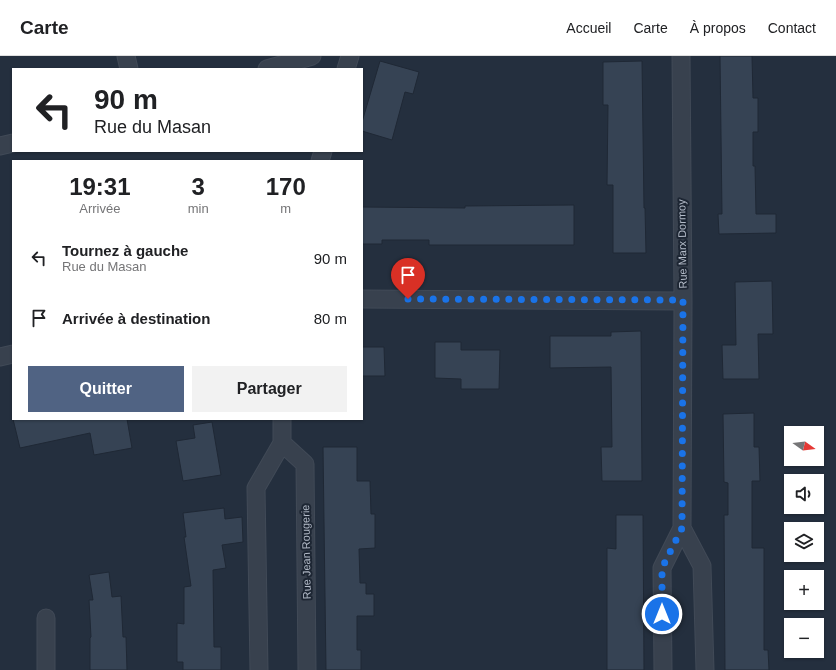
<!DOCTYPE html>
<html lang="fr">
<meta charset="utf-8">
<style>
body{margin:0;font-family:Helvetica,sans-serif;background:#f2f2f2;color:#202124;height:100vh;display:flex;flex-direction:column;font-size:15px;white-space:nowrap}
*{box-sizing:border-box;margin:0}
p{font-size:13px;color:#757577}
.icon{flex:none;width:22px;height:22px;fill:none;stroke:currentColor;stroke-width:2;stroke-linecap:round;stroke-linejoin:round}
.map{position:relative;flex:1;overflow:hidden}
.side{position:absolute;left:12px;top:104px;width:351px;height:260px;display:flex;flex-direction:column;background:#fff;border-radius:0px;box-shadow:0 1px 3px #0004}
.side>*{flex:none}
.top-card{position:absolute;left:12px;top:12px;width:351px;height:84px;border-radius:0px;box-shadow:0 1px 3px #0004;background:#fff;color:#202124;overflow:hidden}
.needle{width:26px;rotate:104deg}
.tools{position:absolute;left:784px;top:370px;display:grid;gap:8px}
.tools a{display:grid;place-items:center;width:40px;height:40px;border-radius:0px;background:#fff;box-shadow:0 1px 3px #0004;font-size:20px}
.pin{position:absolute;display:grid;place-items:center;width:34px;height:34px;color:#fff;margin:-41px -17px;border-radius:50% 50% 50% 0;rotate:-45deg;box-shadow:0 0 4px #0007}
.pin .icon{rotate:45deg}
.me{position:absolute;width:44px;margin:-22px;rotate:0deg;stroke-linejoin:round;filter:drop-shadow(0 0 3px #0008)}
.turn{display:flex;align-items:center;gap:14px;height:84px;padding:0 16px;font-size:18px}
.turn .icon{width:52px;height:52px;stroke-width:2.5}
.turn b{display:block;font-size:28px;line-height:34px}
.eta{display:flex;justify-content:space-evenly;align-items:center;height:68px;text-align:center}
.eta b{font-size:24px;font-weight:800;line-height:28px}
.button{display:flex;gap:8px;margin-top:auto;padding:8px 16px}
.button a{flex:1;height:46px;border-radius:0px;background:#506383;color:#fff;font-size:16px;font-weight:800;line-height:46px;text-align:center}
.button a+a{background:#f2f2f2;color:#202124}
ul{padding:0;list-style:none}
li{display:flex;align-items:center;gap:12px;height:60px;padding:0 16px}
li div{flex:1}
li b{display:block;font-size:15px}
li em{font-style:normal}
header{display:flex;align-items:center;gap:24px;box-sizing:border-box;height:56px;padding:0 20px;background:#fff;border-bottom:1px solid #e0e0e0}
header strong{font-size:19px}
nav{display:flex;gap:22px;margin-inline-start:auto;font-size:14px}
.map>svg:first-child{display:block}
.building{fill:#364354;stroke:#1f2835}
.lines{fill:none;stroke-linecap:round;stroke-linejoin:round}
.street-casing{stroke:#414a57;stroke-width:19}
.street{stroke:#38414e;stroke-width:17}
.route{stroke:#1a73e8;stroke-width:7;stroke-dasharray:0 12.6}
.labels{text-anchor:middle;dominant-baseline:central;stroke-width:4;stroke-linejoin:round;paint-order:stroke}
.street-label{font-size:11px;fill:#b4bcc9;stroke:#1d2633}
</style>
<header>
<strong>Carte</strong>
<nav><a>Accueil</a><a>Carte</a><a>À propos</a><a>Contact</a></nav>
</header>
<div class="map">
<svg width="836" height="614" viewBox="0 0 836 614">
<rect width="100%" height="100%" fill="#242f3e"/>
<path class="building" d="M720,0H752L753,42H758V76H753V110H755L756,158H776V177L719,178L718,158H722Z
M380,5L419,16L413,38L405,36L392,84L362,75V66Z
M642,5L644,152H645L646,197H613V129H607L608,49H603V6Z
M574,149V189H429V184H382V188H362V151L465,152V150Z
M772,225L773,278H758L759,323H723L722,289H736L735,226Z
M641,275L642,425H602L601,391H612L611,311L550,312V280H611V276Z
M435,286H461V294H500L499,333H461V323L435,322Z
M362,291H384L385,320H362Z
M754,357V391H759L760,425H752V492H764V594H768L769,614H725L724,459H728V427L724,426L723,358Z
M13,363H127L132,392L94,399L90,377L20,392Z
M212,366L221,419L183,425L176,385L195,382L193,369Z
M323,391H357V425H370L371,458H375V492L359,493L360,527H366V538H374V560H357V594H361V614H326Z
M224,452L225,463L242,461L243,486L222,489L226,512L213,514L214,591H221V614H183V606H177V567L184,568V531L191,530L184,481H186L183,457Z
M616,459H643L644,614H607V492L616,493Z
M109,516L112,541L121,540L123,581H126L127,614H90V582L91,581L89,544H93L89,519Z"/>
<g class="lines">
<g class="street-casing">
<path id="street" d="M126,0L129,13
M267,13L312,0
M346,13L350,0
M0,90L13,87
M320,105L323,95
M362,243L683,245
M0,301L13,298
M282,387L305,408L307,614
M682,472L702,510L705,614
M46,562V614
M259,614L256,432L282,387V363
M663,614L662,512L682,472L683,245L681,0"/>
</g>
<use href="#street" class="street"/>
</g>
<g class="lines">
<path class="route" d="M408,243L683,244L682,472L662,512V558"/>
</g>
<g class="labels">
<g class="street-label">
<text transform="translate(682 188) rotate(-91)">Rue Marx Dormoy</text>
<text transform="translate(306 496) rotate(-91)">Rue Jean Rougerie</text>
</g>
</g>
</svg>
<div class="tools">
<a><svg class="needle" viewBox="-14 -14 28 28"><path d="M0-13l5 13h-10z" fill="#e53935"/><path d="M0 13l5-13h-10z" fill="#757577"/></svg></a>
<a><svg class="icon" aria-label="sound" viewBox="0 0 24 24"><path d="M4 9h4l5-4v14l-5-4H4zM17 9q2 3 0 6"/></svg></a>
<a><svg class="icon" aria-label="layers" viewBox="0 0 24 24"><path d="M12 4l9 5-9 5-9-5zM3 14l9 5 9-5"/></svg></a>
<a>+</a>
<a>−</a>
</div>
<div class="pin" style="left:408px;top:243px;background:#d93025"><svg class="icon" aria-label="arrive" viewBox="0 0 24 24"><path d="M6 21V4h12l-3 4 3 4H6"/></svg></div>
<svg class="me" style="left:662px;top:558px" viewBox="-20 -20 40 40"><circle r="17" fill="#1a73e8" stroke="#fff" stroke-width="3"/><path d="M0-11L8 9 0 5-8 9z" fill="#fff"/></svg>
<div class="top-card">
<div class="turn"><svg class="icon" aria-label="left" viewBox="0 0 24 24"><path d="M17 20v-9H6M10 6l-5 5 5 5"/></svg><div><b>90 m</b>Rue du Masan</div></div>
</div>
<section class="side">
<div class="eta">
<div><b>19:31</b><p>Arrivée</p></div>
<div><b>3</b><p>min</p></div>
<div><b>170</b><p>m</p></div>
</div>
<ul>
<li><svg class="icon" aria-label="left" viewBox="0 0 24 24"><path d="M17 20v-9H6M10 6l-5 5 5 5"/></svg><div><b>Tournez à gauche</b><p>Rue du Masan</p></div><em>90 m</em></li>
<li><svg class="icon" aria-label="arrive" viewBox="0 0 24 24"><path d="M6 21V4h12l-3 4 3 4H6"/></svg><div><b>Arrivée à destination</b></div><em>80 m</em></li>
</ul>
<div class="button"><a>Quitter</a><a>Partager</a></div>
</section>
</div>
